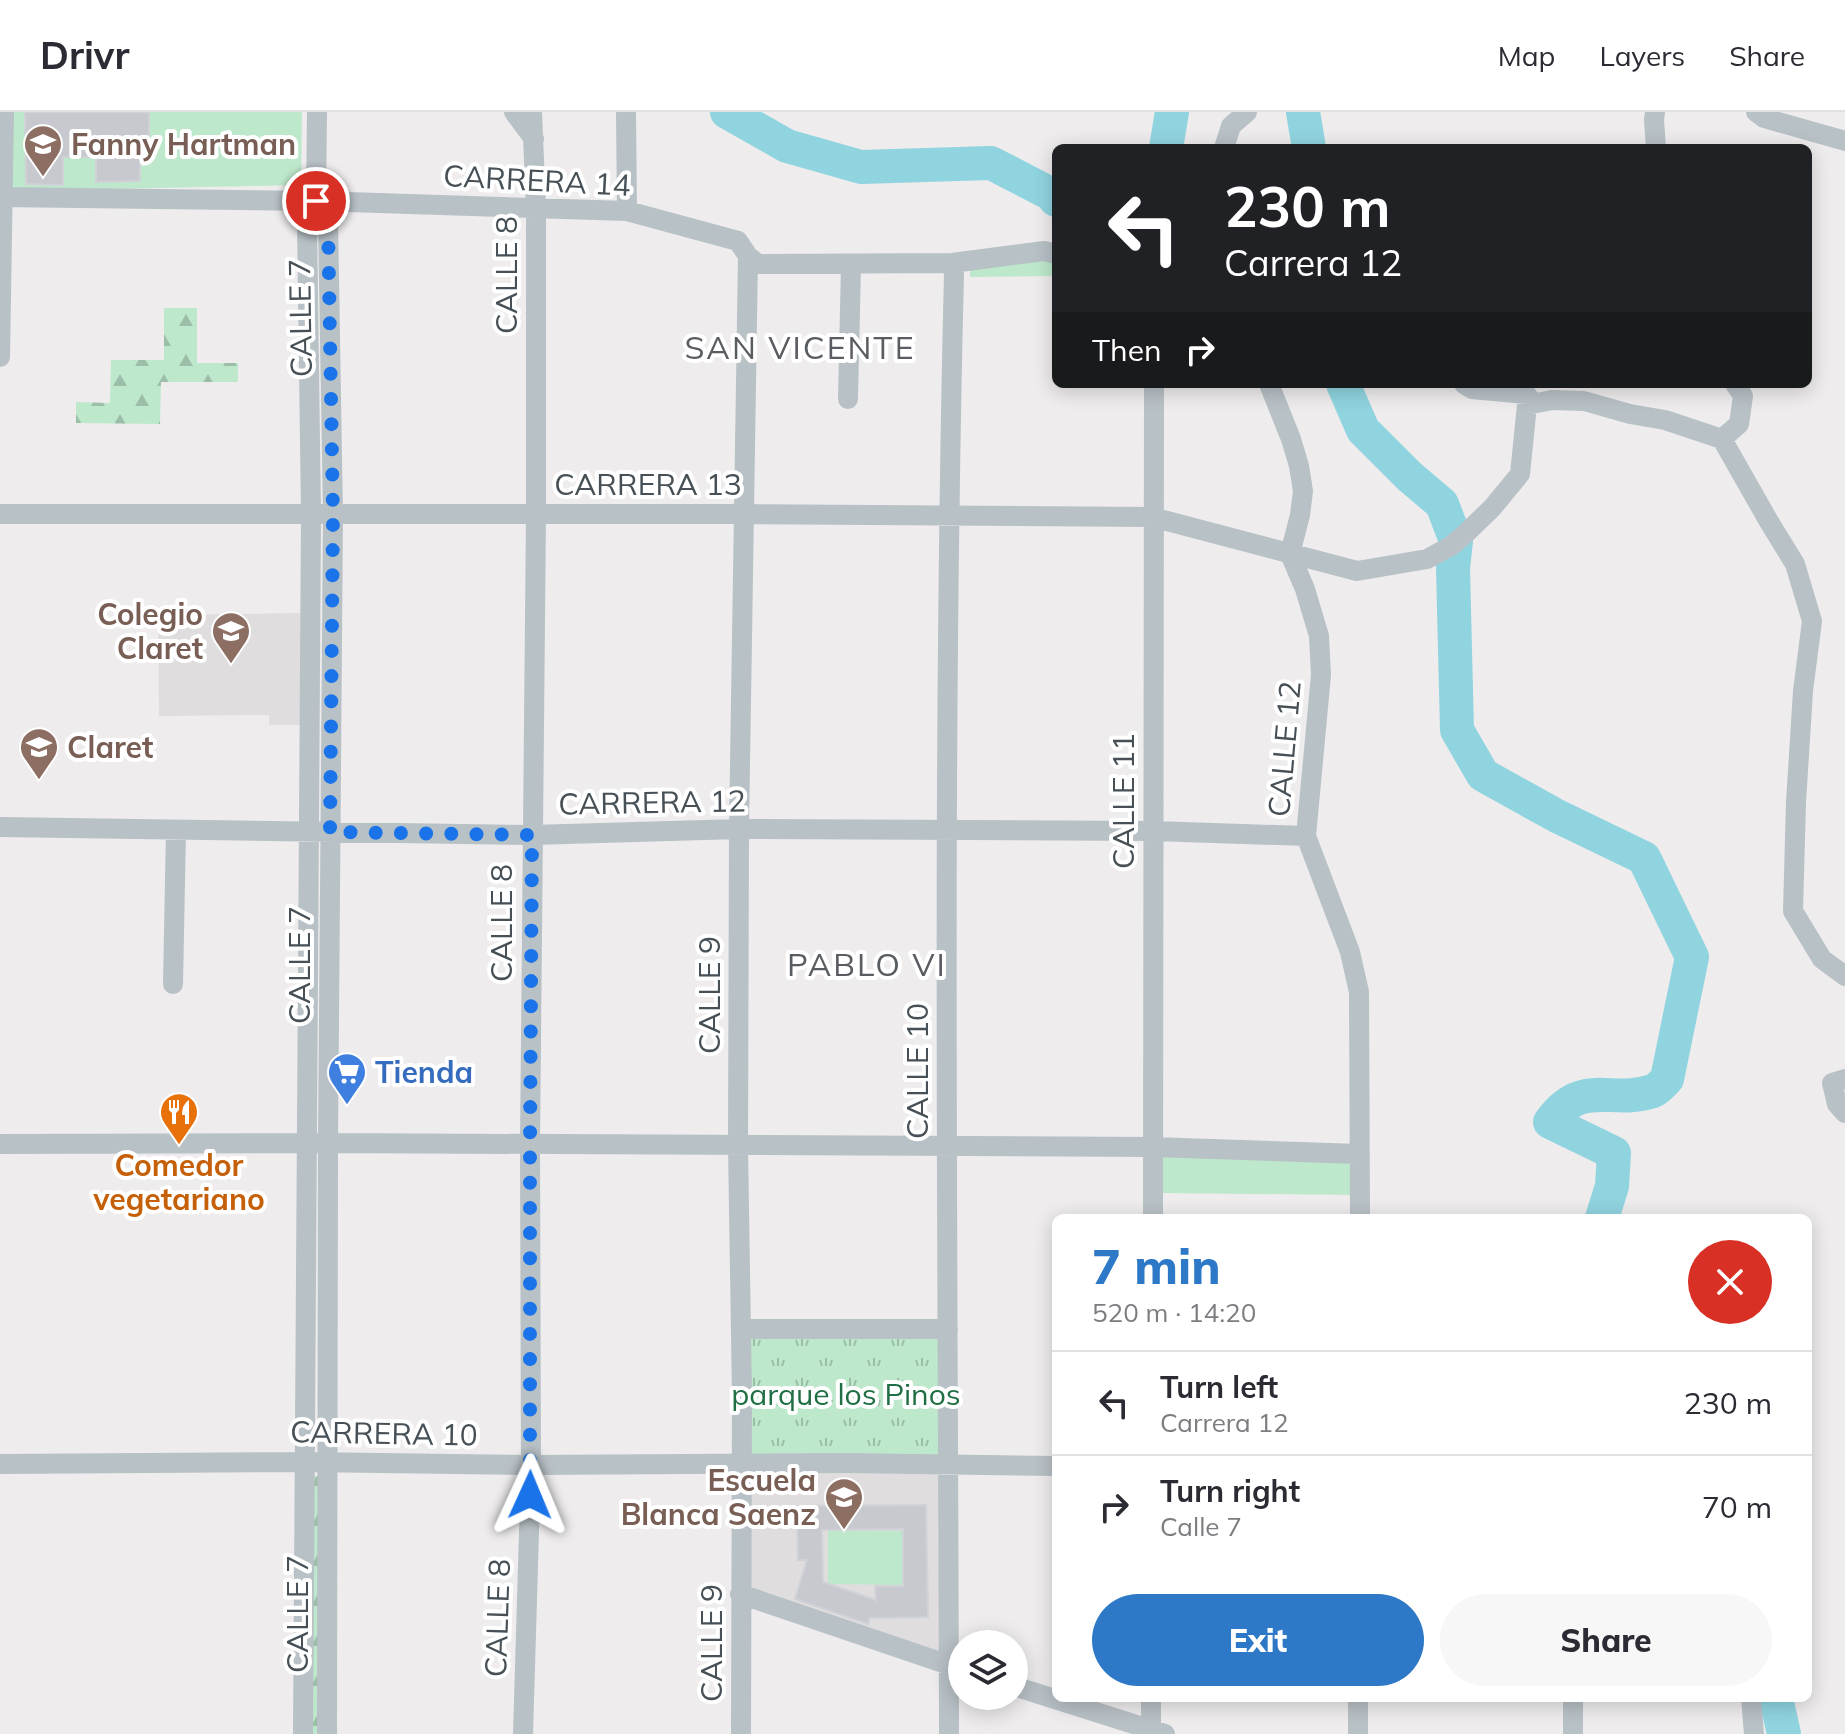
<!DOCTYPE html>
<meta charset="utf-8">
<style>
body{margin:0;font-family:Mulish,sans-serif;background:#f7f7f7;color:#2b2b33;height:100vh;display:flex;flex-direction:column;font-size:30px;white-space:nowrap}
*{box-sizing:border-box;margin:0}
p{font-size:26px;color:#7c7c81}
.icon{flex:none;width:44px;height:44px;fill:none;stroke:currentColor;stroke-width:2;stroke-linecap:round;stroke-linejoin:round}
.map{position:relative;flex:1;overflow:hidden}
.panel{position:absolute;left:1052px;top:1102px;width:760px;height:488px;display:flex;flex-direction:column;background:#fff;border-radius:12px;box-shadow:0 4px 20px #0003}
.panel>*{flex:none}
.banner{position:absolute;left:1052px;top:32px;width:760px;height:244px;border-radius:12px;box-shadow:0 4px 20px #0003;background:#202124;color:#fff;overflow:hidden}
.buttons{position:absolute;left:948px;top:1518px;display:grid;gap:16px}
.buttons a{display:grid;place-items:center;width:80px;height:80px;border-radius:50%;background:#fff;box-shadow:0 4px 20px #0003;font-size:40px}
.pin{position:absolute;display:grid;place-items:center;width:68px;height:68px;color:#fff;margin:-34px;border:4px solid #fff;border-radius:50%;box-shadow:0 2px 8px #0007}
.me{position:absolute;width:88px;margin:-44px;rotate:1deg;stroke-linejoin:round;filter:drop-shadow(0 0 6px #0008)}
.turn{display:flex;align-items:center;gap:28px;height:168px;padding:0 40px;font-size:36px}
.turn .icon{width:104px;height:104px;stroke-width:2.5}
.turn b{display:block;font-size:56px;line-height:68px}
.then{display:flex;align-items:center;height:76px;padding:0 40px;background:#0003;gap:16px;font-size:30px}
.round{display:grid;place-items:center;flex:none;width:84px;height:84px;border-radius:42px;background:#f7f7f7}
.summary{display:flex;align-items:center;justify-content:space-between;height:136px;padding:0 40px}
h1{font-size:48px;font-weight:800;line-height:60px;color:#2d79c7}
.action{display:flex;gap:16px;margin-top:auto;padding:16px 40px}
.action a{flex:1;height:92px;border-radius:48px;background:#2d79c7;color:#fff;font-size:32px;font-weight:800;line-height:92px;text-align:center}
.action a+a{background:#f7f7f7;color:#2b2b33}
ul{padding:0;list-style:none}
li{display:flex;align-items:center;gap:24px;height:104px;padding:0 40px;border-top:2px solid #e1e1e2}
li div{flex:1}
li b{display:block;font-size:30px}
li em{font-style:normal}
header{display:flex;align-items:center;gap:48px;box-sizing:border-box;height:112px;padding:0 40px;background:#fff;border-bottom:2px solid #e1e1e2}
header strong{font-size:38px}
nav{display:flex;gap:44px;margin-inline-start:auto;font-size:28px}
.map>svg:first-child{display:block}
.education{fill:#dfdddd}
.grass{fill:#bee8cc}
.forest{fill:url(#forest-firs)}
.park{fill:url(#park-tufts)}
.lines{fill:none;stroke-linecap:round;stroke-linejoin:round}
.river{stroke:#90d4e0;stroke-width:34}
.building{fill:#c7c9ce;stroke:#d0d2d7;stroke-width:2;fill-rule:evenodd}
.street{stroke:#b8c1c6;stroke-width:20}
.route{stroke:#1a73e8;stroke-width:14;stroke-dasharray:0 25.2}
.labels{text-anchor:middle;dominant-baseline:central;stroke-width:8;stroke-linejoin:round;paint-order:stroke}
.education-label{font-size:30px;font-weight:bold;fill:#785e54;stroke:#fff;text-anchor:start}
.street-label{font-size:30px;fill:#465056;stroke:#fff}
.shop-label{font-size:30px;font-weight:bold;fill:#366cbe;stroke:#fff;text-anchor:start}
.food-label{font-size:30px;font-weight:bold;fill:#c56008;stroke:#fff}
.park-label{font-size:30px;fill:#206e43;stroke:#fff}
.neighbourhood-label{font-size:32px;letter-spacing:2px;fill:#595c60;stroke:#fff}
</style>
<header>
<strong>Drivr</strong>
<nav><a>Map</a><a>Layers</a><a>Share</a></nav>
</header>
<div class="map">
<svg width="1845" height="1622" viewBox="0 0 1845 1622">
<defs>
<pattern id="forest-firs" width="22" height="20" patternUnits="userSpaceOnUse" patternTransform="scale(2)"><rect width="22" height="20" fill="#bee8cc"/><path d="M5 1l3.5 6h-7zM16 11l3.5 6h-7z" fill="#9cbea8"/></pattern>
<pattern id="park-tufts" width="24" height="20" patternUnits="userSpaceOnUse" patternTransform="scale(2)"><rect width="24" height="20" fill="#bee8cc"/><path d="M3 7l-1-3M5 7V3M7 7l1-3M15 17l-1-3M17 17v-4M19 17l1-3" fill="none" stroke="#9cbea8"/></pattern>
</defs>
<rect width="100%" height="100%" fill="#eeecec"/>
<path class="education" d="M302,501L303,613H269V603L159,604L158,503Z
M747,1357L942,1359L941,1543L745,1478Z"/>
<path class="grass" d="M10,0H302L301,73L8,79Z
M1056,146V164L970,165V152Z
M1159,1044L1354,1047L1356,1083L1160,1081Z
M828,1418L903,1419V1473L828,1472Z"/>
<path class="forest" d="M164,196H197V251H238V270H161L160,312L76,311V290L110,291L111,248H164Z
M311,1364H320L321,1622H309Z"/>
<path class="park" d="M748,1222H943V1344L749,1342Z"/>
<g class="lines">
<path class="river" d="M727,0L787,34L861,55L991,51L1051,82L1056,88
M1303,0L1309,36
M1166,36L1172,0
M1343,272L1363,318L1409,364L1442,392L1456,429L1453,456L1457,618L1483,663L1557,704L1644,746L1692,845L1667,967C1663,971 1658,977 1653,979C1611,993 1582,965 1550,1010L1614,1041L1612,1074L1602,1106
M1776,1586L1784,1622"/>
</g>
<path class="building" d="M25,0H149V48H140V69L96,70V45H63V73L26,72Z
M926,1393L928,1505L870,1506L868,1512L795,1487L807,1448H798L797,1394ZM903,1417V1474H875L876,1488L823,1470L822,1418Z"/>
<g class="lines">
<path class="street" d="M514,0L534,27
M626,0L627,99
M1655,0L1654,8L1656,36
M1756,0L1764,6L1845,29
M1224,36L1231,14L1247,0
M0,85L316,89L627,99L738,129L748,144L758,152L952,151L1044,139L1056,142
M316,89L328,107L333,403L328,1031L327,1622
M0,245L4,0
M1269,272L1291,327L1299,354L1303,379L1300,403L1290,442L1305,477L1319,524L1321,563L1306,724L1350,840L1359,880L1360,1106
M1464,272L1472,277L1526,282L1533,291
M848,287L851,153
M1722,327L1739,312L1743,284L1735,272
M0,402H745L1152,405L1357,459L1427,447L1451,434L1464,423L1492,396L1520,362L1527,293L1552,288L1584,289L1630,302L1665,308L1722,327L1768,408L1795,452L1812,509L1803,579L1796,690L1793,799L1822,847L1845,864
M0,715L532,723L739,717L1154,719L1306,724
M173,872L176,718
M1845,967L1832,971L1837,992L1845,1001
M0,1032L328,1031L1152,1035L1359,1042
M1153,1106L1154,272
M741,1217H948
M0,1352L306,1350L531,1353L847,1351L1056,1354
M740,1482L958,1556
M1014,1574L1165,1622
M1573,1586V1622
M1751,1586L1754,1622
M303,1622L311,403L307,109L316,89L317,0
M523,1622L531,1353L530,1033L536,402V96L532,0
M741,1622L742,1284L738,1034L739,717L748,144
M949,1622C948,1135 942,648 954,161L952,151
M1151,1622V1586
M1358,1622V1586"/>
</g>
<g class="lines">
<path class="route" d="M316,89L328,107L333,403L330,720L532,723L530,1033V1383"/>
</g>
<defs>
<g id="school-pin" transform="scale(2)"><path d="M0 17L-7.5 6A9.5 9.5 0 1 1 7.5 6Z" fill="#8d6e63" stroke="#fff"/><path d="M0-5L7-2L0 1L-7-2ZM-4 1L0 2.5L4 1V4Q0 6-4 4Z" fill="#fff"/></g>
<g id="supermarket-pin" transform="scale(2)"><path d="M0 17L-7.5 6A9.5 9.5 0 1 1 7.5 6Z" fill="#3f7fe0" stroke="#fff"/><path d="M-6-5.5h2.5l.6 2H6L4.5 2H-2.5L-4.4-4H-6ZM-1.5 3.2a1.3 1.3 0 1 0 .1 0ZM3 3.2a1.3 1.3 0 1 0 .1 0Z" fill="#fff"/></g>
<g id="restaurant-pin" transform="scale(2)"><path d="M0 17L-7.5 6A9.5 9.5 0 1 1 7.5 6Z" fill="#e8710a" stroke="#fff"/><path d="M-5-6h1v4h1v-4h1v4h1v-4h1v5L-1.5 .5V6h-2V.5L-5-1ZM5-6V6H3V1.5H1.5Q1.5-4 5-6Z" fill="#fff"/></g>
</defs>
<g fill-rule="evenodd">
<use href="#school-pin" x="43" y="32"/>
<use href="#school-pin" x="231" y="519"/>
<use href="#school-pin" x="39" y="635"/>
<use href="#supermarket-pin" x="347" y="960"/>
<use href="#restaurant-pin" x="179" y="1000"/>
<use href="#school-pin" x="844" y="1385"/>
</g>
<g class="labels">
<g class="education-label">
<text x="71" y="32">Fanny Hartman</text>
<text x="203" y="502" text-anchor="end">Colegio<tspan x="203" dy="34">Claret</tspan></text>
<text x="67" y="635">Claret</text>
<text x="816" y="1368" text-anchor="end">Escuela<tspan x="816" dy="34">Blanca Saenz</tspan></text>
</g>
<g class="street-label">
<text transform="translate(537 68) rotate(3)">CARRERA 14</text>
<text transform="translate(506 163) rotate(-90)">CALLE 8</text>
<text transform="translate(300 206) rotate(-91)">CALLE 7</text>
<text x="648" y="372">CARRERA 13</text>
<text transform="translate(1284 637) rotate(-85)">CALLE 12</text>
<text transform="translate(1123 689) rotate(-90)">CALLE 11</text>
<text transform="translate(652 690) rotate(-1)">CARRERA 12</text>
<text transform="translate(501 811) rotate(-90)">CALLE 8</text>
<text transform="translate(299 853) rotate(-90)">CALLE 7</text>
<text transform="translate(709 883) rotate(-90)">CALLE 9</text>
<text transform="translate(917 959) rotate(-90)">CALLE 10</text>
<text transform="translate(384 1321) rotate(1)">CARRERA 10</text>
<text transform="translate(297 1502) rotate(-90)">CALLE 7</text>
<text transform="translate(497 1506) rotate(-88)">CALLE 8</text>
<text transform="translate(711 1531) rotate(-90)">CALLE 9</text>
</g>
<g class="shop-label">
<text x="375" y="960">Tienda</text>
</g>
<g class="food-label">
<text x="179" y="1053">Comedor<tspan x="179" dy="34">vegetariano</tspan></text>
</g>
<g class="park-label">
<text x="846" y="1282">parque los Pinos</text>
</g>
<g class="neighbourhood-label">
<text x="800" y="235">SAN VICENTE</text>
<text x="867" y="852">PABLO VI</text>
</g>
</g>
</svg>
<div class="buttons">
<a><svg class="icon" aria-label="layers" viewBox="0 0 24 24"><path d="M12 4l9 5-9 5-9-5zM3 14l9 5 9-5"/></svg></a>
</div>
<div class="pin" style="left:316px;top:89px;background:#d93025"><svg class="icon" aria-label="arrive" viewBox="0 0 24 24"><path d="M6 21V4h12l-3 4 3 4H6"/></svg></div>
<svg class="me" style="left:530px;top:1383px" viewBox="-20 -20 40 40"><path d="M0-17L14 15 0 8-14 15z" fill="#1a73e8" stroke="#fff" stroke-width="4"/></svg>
<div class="banner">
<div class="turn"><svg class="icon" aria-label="left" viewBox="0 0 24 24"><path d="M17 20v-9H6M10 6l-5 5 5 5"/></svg><div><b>230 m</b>Carrera 12</div></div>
<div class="then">Then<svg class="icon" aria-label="right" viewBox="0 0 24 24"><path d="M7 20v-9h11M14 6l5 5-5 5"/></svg></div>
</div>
<section class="panel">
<div class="summary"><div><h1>7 min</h1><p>520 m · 14:20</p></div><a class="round" style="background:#d93025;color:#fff"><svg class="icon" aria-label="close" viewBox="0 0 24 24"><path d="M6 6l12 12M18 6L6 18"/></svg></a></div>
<ul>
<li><svg class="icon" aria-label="left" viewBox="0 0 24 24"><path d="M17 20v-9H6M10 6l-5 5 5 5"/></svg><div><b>Turn left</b><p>Carrera 12</p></div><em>230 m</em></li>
<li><svg class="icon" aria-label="right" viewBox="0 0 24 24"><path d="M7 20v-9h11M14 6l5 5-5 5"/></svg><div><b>Turn right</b><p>Calle 7</p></div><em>70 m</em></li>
</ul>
<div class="action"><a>Exit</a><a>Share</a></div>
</section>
</div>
